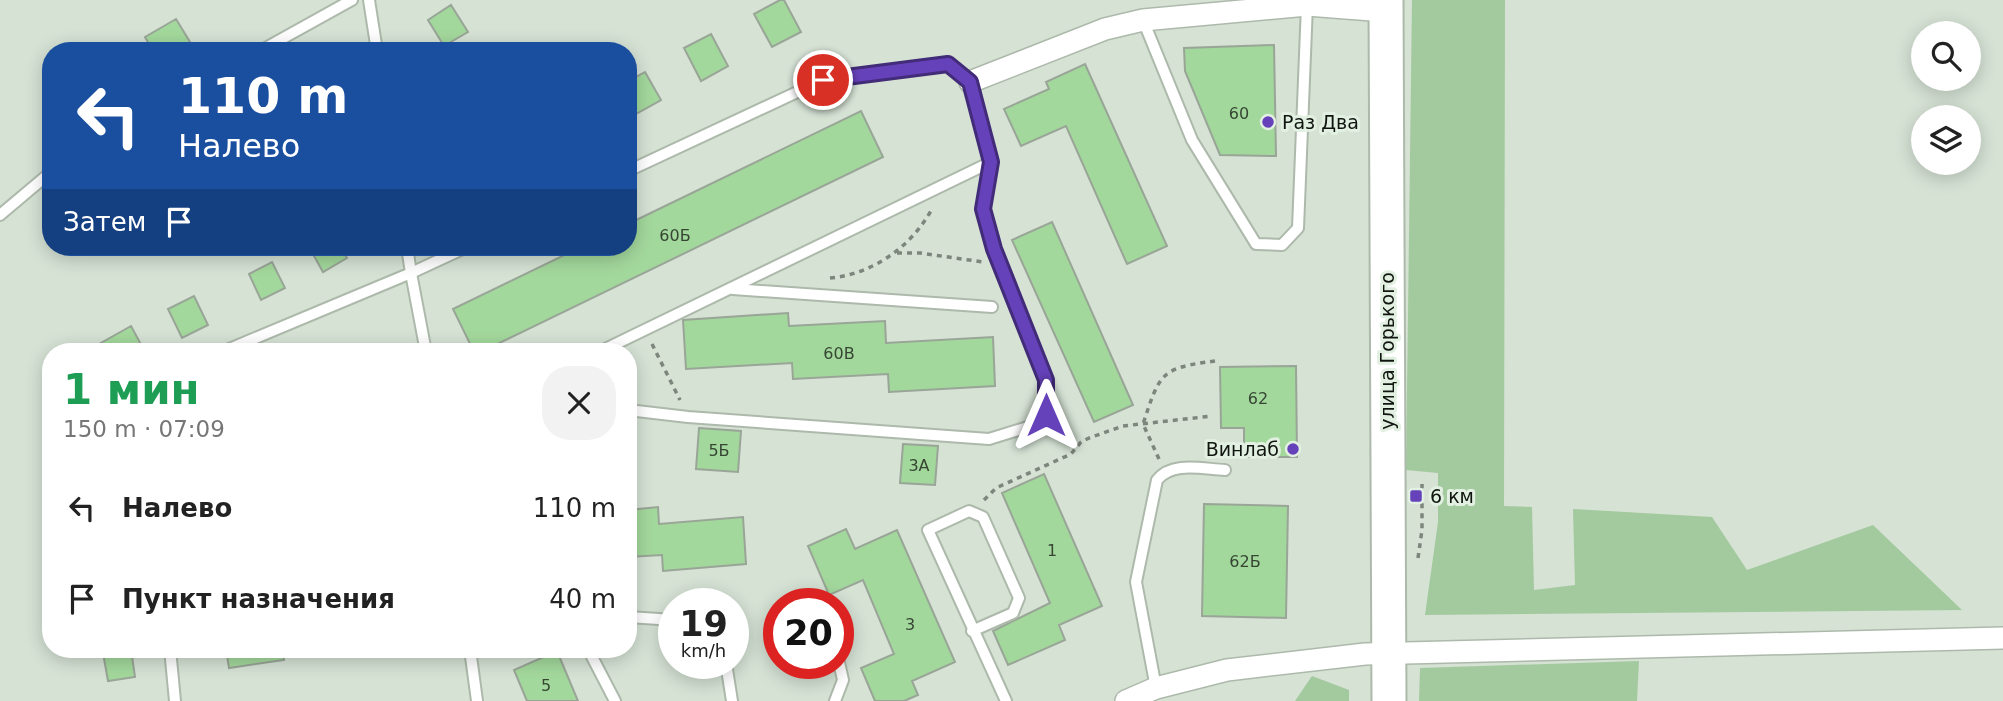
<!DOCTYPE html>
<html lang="ru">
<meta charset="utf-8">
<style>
body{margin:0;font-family:"DejaVu Sans",sans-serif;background:#f2f2f2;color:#222;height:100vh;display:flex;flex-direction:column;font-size:26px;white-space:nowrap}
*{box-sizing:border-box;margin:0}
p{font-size:23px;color:#767676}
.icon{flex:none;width:38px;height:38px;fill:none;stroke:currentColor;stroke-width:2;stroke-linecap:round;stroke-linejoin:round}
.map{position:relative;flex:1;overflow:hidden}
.details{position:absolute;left:42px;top:343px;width:595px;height:315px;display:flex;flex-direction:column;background:#fff;border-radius:28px;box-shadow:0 4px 18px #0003}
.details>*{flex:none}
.guide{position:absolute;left:42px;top:42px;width:595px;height:214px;border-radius:28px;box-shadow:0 4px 18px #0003;background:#1a4fa0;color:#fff;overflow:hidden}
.fabs{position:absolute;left:1911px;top:21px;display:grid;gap:14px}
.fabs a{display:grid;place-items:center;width:70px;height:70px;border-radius:50%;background:#fff;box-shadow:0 4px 18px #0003;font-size:35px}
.speed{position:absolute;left:658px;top:588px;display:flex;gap:14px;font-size:35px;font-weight:700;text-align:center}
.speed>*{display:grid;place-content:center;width:91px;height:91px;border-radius:50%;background:#fff;box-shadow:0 4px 18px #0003;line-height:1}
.speed small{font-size:18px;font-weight:400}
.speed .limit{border:10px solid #d22;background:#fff;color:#111}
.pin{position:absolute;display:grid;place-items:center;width:60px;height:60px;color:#fff;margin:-30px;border:4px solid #fff;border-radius:50%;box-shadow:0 2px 7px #0007}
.me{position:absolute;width:77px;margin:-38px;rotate:0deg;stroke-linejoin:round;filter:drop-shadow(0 0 5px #0008)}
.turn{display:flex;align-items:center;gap:24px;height:147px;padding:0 21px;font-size:32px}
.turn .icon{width:91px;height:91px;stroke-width:2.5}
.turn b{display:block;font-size:49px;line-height:60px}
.then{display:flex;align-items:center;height:66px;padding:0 21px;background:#0003;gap:14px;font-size:26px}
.round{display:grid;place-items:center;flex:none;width:74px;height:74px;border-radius:28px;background:#f2f2f2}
.summary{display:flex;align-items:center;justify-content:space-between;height:119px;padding:0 21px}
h1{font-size:42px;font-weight:700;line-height:52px;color:#1e9e55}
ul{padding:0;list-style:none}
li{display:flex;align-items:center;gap:21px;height:91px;padding:0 21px}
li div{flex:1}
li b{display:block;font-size:26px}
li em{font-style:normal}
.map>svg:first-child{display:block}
.green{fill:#a3c99e}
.building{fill:#a3d89c;stroke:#99a597;stroke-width:2}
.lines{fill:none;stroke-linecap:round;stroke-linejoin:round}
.service-casing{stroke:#adbaab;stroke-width:14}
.minor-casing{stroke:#adbaab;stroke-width:24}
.primary-casing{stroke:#adbaab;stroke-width:37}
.path{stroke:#7d867c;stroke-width:3.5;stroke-dasharray:5 5;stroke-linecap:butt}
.service{stroke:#fff;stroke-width:10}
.minor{stroke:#fff;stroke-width:21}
.primary{stroke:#fff;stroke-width:33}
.route-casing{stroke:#422b79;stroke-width:18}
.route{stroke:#6542ba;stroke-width:12}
.poi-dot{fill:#6542ba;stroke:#e2f0e1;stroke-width:2.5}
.labels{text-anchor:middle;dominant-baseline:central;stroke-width:6;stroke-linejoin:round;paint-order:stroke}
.number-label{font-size:16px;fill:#364633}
.poi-label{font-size:19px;fill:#111510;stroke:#e2f0e1;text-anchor:start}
.street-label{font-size:19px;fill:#111510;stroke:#e2f0e1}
</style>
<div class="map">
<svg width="2003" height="701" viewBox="0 0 2003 701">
<rect width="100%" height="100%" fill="#d5e2d4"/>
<path class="green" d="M1412,0H1505L1504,506L1532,507L1534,590L1575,585L1573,509L1712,517L1747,570L1873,525L1962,610L1425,615L1438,522V473L1406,470Z
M1639,661L1637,701H1419L1420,668Z
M1312,676L1349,690V701H1295Z"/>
<path class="building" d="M780,0H784L801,32L772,47L754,14Z
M451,5L468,32L444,46L428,20Z
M176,19L190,42L174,51H153L145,37Z
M711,34L728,66L701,81L684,48Z
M1274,45L1276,156L1220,155L1185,71L1184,48Z
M1085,64L1167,246L1127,264L1066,126L1021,146L1004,109L1049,89L1046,82Z
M645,72L661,100L636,114L628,101V81Z
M861,111L883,157L481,352H474L453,309L581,247H628V224Z
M1052,222L1133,405L1094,422L1012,240Z
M309,247H340L347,258L323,272Z
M272,262L285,288L261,300L249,274Z
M194,296L208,325L182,338L168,309Z
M788,313L789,326L885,321L886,343L993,337L995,386L889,392L888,374L793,379L792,363L686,369L683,320Z
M131,326L145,352H85Z
M1296,366L1297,457H1244V428H1221L1220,367Z
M699,428L741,431L738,472L696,469Z
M903,444L938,446L935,485L900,483Z
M1044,474L1102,606L1059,625L1065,640L1008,665L993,631L1050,603L1002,493Z
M1204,504L1288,506L1286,618L1202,616Z
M658,507L659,524L743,517L746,564L663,571L662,555L628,557V510Z
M846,529L855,549L897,530L955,662L912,681L918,695L904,701H875L861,668L894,654L863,580L829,595L808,546Z
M131,649L135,677L108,681L103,653Z
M226,649H283L284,660L229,668Z
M557,651L578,701H527L514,670Z"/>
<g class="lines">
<g class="service-casing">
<path id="service" d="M369,0L377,51
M1143,20L1192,140L1256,244L1282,245L1298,228L1307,5
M260,51L352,0
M628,171L823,80L948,64L970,82L991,162L983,210L994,249L1046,380V415L1028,427L989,439L688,417L628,410
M0,215L51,172
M733,289L992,307
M222,352L411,273L407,247
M426,352L411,273L467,247
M599,352L991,162
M628,617L674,620
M972,631L1013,613L1019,598L983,517L969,511L928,530L1006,701
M170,649L175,701
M470,649L477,701
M588,649L615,701
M726,663L732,701
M1156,688L1136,582L1157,480C1172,461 1202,469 1225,470
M835,701L843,680L838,658"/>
</g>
<g class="minor-casing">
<path id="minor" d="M970,82L1105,29L1143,20L1307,5L1385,11
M1126,701L1156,688L1227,670L1365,654L2003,638"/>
</g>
<g class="primary-casing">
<path id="primary" d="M1386,0L1389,701"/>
</g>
<path class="path" d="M897,253H920L983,262
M830,278C873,274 911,247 932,209
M652,344L680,400
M1159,459L1143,424C1160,373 1160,368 1215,361
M984,500L996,488L1071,454L1081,442L1089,438L1123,426L1212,416
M1418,558L1422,530V484"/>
<use href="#service" class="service"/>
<use href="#minor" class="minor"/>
<use href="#primary" class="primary"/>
</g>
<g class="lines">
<g class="route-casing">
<path id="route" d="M823,80L948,64L970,82L991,162L983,209L994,249L1046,380V415"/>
</g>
<use href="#route" class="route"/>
</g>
<g class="poi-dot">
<circle cx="1268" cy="122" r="7"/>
<circle cx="1293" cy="449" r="7"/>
<rect x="1409" y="489" width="14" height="14" rx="3.5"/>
</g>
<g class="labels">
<g class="number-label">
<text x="1239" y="113">60</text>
<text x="675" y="235">60Б</text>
<text x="839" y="353">60В</text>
<text x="1258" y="398">62</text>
<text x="719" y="450">5Б</text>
<text x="919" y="465">3А</text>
<text x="1052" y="550">1</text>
<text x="1245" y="561">62Б</text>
<text x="910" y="624">3</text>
<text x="546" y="685">5</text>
</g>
<g class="poi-label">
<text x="1282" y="122">Раз Два</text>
<text x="1279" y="449" text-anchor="end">Винлаб</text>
<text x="1430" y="496">6 км</text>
</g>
<g class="street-label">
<text transform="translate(1387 351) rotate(-90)">улица Горького</text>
</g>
</g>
</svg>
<div class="fabs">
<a><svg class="icon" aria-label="search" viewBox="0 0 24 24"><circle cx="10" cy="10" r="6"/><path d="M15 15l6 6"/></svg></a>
<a><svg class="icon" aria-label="layers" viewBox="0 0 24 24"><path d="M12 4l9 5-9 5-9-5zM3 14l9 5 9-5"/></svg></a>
</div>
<div class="speed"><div>19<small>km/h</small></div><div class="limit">20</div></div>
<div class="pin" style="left:823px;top:80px;background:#d93025"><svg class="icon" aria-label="arrive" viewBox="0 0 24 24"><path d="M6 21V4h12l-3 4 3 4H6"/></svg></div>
<svg class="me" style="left:1046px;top:415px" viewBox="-20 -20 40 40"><path d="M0-17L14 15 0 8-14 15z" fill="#6542ba" stroke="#fff" stroke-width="4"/></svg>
<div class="guide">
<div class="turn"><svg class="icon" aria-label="left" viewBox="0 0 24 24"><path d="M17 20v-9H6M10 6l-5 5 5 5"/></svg><div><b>110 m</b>Налево</div></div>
<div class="then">Затем<svg class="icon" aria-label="arrive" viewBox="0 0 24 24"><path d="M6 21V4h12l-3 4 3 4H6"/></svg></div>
</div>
<section class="details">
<div class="summary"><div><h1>1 мин</h1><p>150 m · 07:09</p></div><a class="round"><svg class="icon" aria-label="close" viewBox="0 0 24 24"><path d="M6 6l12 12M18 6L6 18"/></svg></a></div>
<ul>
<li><svg class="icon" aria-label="left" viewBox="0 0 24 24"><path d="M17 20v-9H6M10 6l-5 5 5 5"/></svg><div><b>Налево</b></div><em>110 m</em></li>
<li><svg class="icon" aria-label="arrive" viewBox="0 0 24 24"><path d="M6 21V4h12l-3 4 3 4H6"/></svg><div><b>Пункт назначения</b></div><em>40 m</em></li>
</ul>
</section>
</div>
